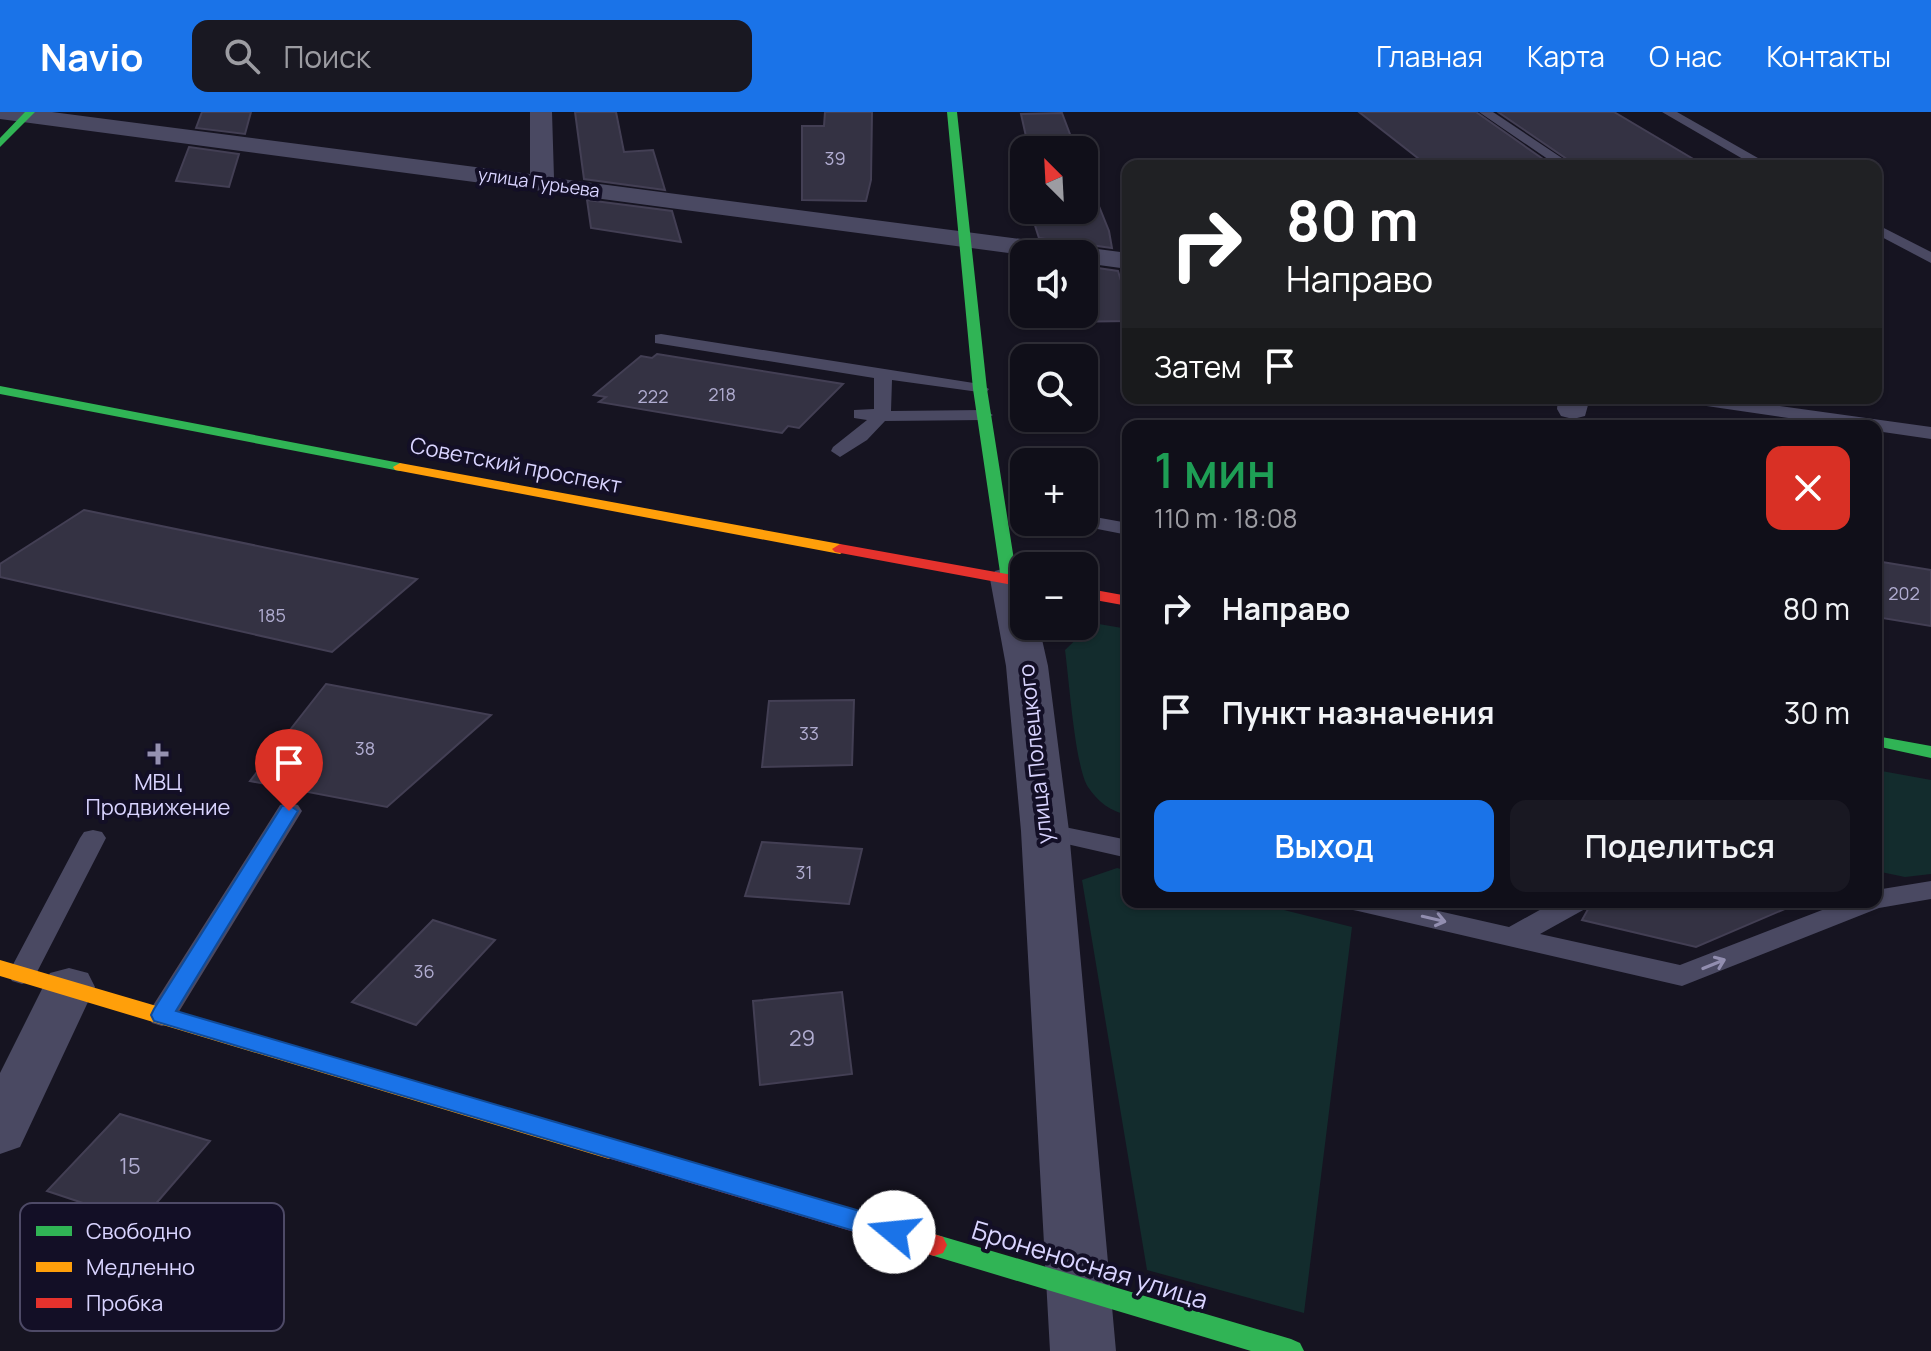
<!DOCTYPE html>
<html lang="ru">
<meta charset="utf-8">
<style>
body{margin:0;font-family:Manrope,sans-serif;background:#191822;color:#f1f3f6;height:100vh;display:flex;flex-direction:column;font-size:30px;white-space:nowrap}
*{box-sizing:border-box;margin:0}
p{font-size:26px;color:#9c9ca2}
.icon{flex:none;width:44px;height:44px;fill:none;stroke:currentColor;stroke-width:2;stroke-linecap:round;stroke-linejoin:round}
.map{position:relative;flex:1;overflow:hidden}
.details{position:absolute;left:1122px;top:308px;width:760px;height:488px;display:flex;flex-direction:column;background:#100f19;border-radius:16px;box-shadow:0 2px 6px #0004,0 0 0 2px #302f38}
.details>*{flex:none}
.hud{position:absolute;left:1122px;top:48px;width:760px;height:244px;border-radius:16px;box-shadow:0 2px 6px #0004,0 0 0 2px #302f38;background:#202124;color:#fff;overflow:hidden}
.needle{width:52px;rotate:336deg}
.fabs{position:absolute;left:1010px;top:24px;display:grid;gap:16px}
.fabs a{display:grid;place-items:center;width:88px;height:88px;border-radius:16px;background:#100f19;box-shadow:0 2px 6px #0004,0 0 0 2px #302f38;font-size:40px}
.pin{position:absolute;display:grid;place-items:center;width:68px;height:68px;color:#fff;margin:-82px -34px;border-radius:50% 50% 50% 0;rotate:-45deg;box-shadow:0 0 8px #0007}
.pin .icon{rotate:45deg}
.me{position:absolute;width:88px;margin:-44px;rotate:287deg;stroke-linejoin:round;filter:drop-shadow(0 0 6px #0008)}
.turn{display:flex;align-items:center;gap:28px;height:168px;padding:0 32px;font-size:36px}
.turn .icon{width:104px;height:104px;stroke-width:2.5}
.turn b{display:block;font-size:56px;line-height:68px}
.then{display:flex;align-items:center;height:76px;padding:0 32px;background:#0003;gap:16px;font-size:30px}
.round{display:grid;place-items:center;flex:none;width:84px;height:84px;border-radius:16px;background:#191822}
.head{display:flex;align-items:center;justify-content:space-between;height:136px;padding:0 32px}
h1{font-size:48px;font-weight:600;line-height:60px;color:#1e9e55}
.action{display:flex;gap:16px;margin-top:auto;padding:16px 32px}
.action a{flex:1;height:92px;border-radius:16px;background:#1a73e8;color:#fff;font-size:32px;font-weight:600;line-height:92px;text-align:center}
.action a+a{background:#191822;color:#f1f3f6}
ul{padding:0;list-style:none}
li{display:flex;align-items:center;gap:24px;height:104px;padding:0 32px}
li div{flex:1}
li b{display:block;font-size:30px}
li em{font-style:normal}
header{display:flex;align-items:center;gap:48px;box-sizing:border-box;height:112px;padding:0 40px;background:#1a73e8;color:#fff}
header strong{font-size:38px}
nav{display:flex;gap:44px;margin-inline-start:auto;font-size:28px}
.search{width:560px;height:72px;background:#191822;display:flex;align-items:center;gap:20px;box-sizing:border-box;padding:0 28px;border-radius:16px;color:#9c9ca2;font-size:30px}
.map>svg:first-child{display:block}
.green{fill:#132c2d}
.building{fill:#343243;stroke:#433f54;stroke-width:2}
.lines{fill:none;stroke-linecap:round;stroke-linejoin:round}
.lane{fill:#4a4962;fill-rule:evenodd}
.street{fill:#4a4962;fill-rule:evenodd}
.fast{fill:#30b455;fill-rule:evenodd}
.slow{fill:#ff9f0a;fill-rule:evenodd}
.jam{fill:#e5322d;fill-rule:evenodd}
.oneway{stroke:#928eb0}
.route{fill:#1a73e8;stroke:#114b97;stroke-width:2}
.poi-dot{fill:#9591b1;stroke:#130f26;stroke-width:3}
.labels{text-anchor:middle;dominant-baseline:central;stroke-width:8;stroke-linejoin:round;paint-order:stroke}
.number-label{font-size:18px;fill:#b0acd0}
.far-street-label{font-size:18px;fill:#d9d4ff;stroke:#130f26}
.street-label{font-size:22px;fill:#d9d4ff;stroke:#130f26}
.poi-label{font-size:22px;fill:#d9d4ff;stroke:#130f26}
.near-number-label{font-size:22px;fill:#b0acd0}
.near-street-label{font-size:26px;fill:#d9d4ff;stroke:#130f26}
.key{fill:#130f26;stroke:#4e4a67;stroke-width:2}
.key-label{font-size:22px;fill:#d9d4ff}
</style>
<header>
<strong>Navio</strong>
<div class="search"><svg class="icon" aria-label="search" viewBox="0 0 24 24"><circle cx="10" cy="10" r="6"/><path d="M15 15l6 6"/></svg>Поиск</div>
<nav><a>Главная</a><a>Карта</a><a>О нас</a><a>Контакты</a></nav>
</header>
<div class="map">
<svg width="1931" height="1239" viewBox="0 0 1931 1239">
<rect width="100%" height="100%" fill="#161421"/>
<path class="green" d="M1093,511L1128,517V703C1111,700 1097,689 1088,675C1075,655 1069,567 1065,538Z
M1876,658L1931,668V762L1905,765L1876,759Z
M1117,756L1128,759V790H1252L1352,815L1304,1201L1147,1158L1082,768Z"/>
<path class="building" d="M202,0H251L245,22L196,16Z
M575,0H616L624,40L653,38L665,78L584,67Z
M825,0H872L871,68L866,89L802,88V14H824Z
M1359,0H1476L1553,54H1428Z
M1498,0H1614L1705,54H1577Z
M1062,1L1076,38H1029L1021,2Z
M189,35L239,42L229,75L176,69Z
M1084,57L1109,119L1112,136L1039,126L1030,98H1084Z
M587,88L672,99L681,130L591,116Z
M1084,154L1118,159L1128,192V209L1062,210L1060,202H1084Z
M657,242L843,272L799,316L788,314L782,321L599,290L606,285L594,283L641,244L652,246Z
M84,398L417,467L332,540L0,465V452Z
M1876,449L1931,458V514L1876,505Z
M326,572L491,603L387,695L250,669Z
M854,588L852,653L762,655L769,589Z
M762,730L862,737L849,792L745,784Z
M1592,790H1801L1696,835L1582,808Z
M433,808L495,828L416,913L352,890Z
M842,880L852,962L760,973L753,889Z
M120,1002L210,1029L140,1110L47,1079Z"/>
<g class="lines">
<path class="lane" d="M1479,0H1493L1574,54H1558Z
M1662,0H1677L1772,54H1755Z
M1876,112L1931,140V151L1876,122Z
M661,222L980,272L989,277L986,281L892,268L891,299L984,298L993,303L984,308L885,309L867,328L840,345L831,339L833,335L867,308L854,306V298L874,297V266L655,231V223Z
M1677,286H1723L1931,315V327L1876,319V314H1844L1686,291Z
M1084,403L1128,411V423L1077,413L1075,410H1084Z
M289,691L298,693L302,699L172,911L162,914L152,911L147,903L152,895L280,693Z
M1045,711L1128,728V746L1036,725L1032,719L1036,713Z
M93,718L102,720L106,726L36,862L32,869L22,872L12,869L8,862L80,726L84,720Z
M1931,769V787L1879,796L1682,874L1358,799L1348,797L1344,790H1399L1509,815L1554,790H1589L1585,797L1540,822L1680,853L1843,790H1876V778Z"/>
<path class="street" d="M0,0H52L530,62V0H552L554,66L1128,141V157L1084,151V142L1024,143L0,7Z
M1558,286H1590L1585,304L1573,307L1561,304L1557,297Z
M1009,455L1024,461V514H1039L1048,554L1069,719L1116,1239H1050L1021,719L1006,554L990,467L995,459Z
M69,856L88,861L95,875L20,1035L0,1042V961L50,861Z"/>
<path class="fast" d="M25,0H35L0,35V26Z
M947,0H957L987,277L1017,467L1009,472L1001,467L973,277Z
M0,274L400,351L407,355L400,359L0,282Z
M1876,624L1931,634V646L1876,634Z
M934,1122L1291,1227L1300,1231L1304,1239H1251L934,1144L925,1141L921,1133L925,1125Z"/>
<path class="slow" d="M400,351L840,432L848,437L840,442L395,358L393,355Z
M0,848L609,1027L617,1030L621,1037L617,1044L609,1047L0,864Z"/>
<path class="jam" d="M840,432L1024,465V475L835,440L832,437Z
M1084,476L1128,484V494L1084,486Z
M609,1027L934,1122L943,1125L947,1133L943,1141L934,1144L601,1044L597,1037L601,1030Z"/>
</g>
<defs><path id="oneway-shaft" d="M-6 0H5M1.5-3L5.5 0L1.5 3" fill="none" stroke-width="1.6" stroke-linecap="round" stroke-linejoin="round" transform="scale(2)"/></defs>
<g class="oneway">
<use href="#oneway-shaft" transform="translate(1434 807) rotate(13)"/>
<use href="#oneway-shaft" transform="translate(1714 852) rotate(-22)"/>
</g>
<path class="route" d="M289,693L298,699L176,899L894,1109L903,1112L906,1120L903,1128L894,1131L154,909L151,903L154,897L282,694Z"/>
<path class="poi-dot" d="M154 630h8v8h8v8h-8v8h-8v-8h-8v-8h8z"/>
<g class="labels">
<g class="number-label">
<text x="835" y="46">39</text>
<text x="722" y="282">218</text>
<text x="653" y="284">222</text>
<text x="1904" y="481">202</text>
<text x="272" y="503">185</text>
<text x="809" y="621">33</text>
<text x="365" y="636">38</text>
<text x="804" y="760">31</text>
<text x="424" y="859">36</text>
</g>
<g class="far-street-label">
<text transform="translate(539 70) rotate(8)">улица Гурьева</text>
</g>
<g class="street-label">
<text transform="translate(516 353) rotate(11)">Советский проспект</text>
<text transform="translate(1035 642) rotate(-96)">улица Полецкого</text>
</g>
<g class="poi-label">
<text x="158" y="670">МВЦ<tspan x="158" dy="25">Продвижение</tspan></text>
</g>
<g class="near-number-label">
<text x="802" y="926">29</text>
<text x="130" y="1054">15</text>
</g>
<g class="near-street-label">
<text transform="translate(1090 1152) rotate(17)">Броненосная улица</text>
</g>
</g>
<rect x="20" y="1091" width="264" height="128" rx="12" class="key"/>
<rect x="36" y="1114" width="36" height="10" fill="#30b455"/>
<rect x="36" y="1150" width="36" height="10" fill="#ff9f0a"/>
<rect x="36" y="1186" width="36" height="10" fill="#e5322d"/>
<g class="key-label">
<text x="86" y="1127">Свободно</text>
<text x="86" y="1163">Медленно</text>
<text x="86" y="1199">Пробка</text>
</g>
</svg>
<div class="fabs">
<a><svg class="needle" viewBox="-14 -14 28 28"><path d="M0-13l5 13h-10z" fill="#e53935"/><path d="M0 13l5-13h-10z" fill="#9c9ca2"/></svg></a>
<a><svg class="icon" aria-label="sound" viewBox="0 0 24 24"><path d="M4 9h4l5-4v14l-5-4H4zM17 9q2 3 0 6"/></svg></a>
<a><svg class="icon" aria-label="search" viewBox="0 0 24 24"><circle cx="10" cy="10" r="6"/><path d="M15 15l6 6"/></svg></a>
<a>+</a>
<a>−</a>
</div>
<div class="pin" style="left:289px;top:699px;background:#d93025"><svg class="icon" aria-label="arrive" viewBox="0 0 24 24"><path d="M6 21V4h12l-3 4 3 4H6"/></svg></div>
<svg class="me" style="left:894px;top:1120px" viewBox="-20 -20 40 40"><circle r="19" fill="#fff"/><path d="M0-13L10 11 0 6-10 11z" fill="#1a73e8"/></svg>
<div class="hud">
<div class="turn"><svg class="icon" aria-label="right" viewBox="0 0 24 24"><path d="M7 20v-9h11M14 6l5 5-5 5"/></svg><div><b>80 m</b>Направо</div></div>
<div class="then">Затем<svg class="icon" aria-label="arrive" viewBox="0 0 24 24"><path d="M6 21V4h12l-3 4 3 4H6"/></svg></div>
</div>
<section class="details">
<div class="head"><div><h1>1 мин</h1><p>110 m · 18:08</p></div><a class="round" style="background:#d93025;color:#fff"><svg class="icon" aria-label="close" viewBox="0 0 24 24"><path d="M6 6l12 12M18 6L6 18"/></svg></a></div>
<ul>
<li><svg class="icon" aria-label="right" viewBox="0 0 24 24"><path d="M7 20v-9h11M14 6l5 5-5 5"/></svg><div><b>Направо</b></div><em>80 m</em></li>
<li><svg class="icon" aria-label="arrive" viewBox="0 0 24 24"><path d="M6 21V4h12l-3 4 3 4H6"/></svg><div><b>Пункт назначения</b></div><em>30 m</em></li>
</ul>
<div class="action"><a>Выход</a><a>Поделиться</a></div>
</section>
</div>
